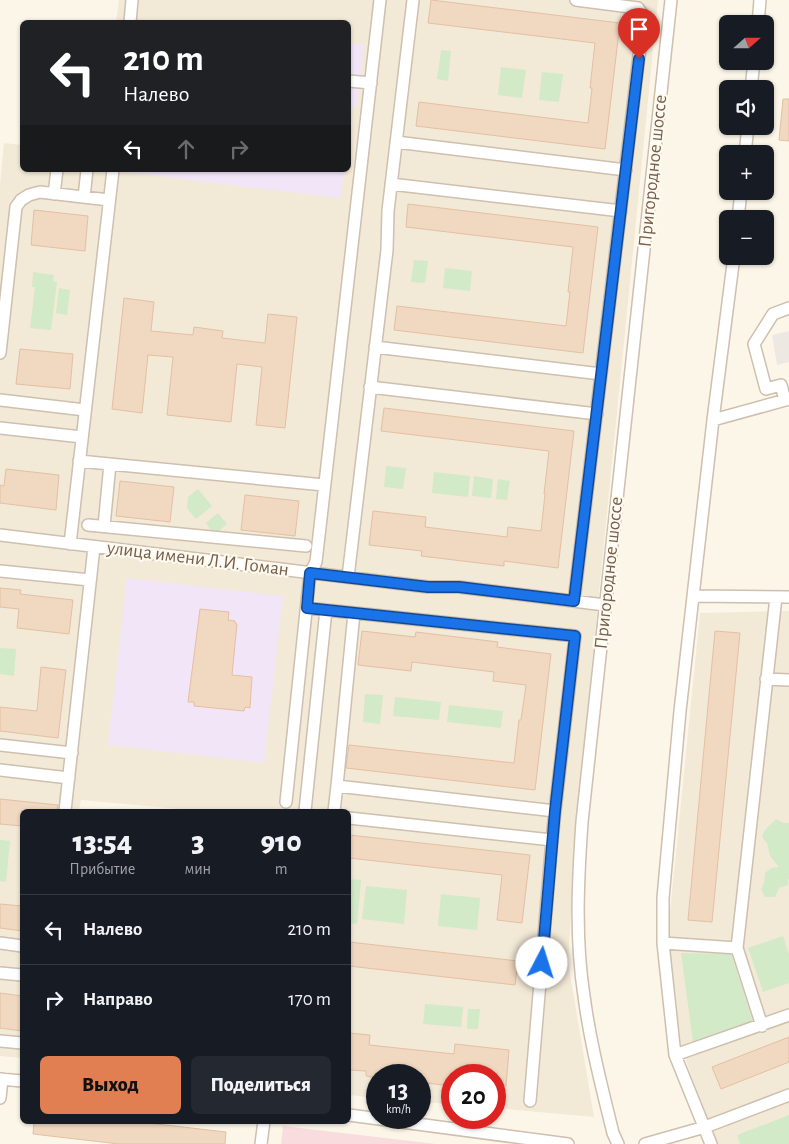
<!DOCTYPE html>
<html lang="ru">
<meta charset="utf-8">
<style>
body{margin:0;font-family:"Alegreya Sans",sans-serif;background:#242831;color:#f1f3f6;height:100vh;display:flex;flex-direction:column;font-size:19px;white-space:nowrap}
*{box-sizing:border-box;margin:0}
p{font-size:16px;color:#9ea1a6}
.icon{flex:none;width:28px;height:28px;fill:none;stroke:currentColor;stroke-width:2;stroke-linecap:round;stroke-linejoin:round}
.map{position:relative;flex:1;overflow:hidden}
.drawer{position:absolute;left:20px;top:809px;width:331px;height:315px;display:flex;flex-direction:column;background:#171b24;border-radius:8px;box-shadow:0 1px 4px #0004}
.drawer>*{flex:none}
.hud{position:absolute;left:20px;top:20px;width:331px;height:152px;border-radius:8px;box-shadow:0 1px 4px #0004;background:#202124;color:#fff;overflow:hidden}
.needle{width:32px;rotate:69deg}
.tools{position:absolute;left:719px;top:15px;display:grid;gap:10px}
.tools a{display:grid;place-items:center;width:55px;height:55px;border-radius:8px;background:#171b24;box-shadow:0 1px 4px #0004;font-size:25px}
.speed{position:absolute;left:366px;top:1064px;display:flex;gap:10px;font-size:25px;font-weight:700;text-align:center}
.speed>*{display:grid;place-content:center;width:65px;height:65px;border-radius:50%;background:#171b24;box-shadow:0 1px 4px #0004;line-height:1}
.speed small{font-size:12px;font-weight:400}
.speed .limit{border:8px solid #d22;background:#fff;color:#111}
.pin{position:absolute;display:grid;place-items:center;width:42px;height:42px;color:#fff;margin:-51px -21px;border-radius:50% 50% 50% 0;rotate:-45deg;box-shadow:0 0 5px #0007}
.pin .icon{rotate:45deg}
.me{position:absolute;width:55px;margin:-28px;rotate:5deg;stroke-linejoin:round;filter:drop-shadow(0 0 4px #0008)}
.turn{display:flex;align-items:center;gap:18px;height:105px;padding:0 20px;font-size:22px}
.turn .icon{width:65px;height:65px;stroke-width:2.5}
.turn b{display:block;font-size:35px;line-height:42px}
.lanes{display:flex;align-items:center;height:48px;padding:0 20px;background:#0003;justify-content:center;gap:25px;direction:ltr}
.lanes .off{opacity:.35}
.eta{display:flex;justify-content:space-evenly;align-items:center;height:85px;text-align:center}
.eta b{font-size:30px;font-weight:800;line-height:35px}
.button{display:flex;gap:10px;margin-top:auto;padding:10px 20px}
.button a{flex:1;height:58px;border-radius:8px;background:#e17f53;color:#111;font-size:20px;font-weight:800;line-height:58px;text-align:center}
.button a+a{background:#242831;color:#f1f3f6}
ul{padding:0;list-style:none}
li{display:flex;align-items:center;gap:15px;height:70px;padding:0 20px;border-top:1px solid #363941}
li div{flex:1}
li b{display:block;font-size:19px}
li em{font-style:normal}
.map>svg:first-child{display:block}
.residential{fill:#f3e9d7}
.industrial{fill:#ede8e2}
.education{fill:#f3e5f8}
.medical{fill:#f9dcdd}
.green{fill:#d2eac7}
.building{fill:#f0d8c1;stroke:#e3c0a2}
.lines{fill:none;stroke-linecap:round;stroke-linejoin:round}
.minor-casing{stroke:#cebfaf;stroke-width:14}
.minor{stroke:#fff;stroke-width:11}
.route-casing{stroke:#114b97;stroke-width:12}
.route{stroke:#1a73e8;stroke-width:9}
.labels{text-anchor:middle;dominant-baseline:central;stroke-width:4.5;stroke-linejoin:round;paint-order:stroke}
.street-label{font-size:19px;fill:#765f4d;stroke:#fefaef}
</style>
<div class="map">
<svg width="789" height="1144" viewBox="0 0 789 1144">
<rect width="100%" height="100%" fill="#fcf6e9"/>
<path class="residential" d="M119,0H658L577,815L568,962L594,1117L495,1108V1075H452V1104L420,1102V1075H378L377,1098L349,1095V811H202L81,800L79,811H22V1058L0,1056V185L4,143L22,145V170H349V22H116Z
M789,611V1144H717L697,1093L681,1045L668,932L700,613Z"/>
<path class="industrial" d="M789,331V362L777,365L772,335Z"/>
<path class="education" d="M349,44H364L357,107H351L349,126Z
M124,170H344L340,198L124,172Z
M127,578L283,596L264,763L108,745Z"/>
<path class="medical" d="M283,1126L436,1144H281Z"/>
<path class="green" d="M441,50L451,51L448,81L437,79Z
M501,67L526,70L522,98L498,95Z
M542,72L563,74L559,102L539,100Z
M414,260L428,261L425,283L411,282Z
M445,268L472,271L470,291L443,288Z
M33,272L54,275L53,281L57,282L51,330L30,328L35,287H32Z
M59,288L70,290L67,315L56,313Z
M386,466L406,468L403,489L384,487Z
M434,472L470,476L468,497L432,493Z
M474,476L493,479L491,498L472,496Z
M498,479L510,481L507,500L496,499Z
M198,489L212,506L196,519L187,508L188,497Z
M218,513L227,524L216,533H213L206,523Z
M0,648L16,649L14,676L0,674Z
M365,694L383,695L380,724L363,722Z
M395,697L441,702L439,720L393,716Z
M449,705L503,711L501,728L447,722Z
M776,819L783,823H789V880L788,879V885L779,888L775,897H765L761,889L764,883L765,873L771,868L779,867L770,856L767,843L762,837L765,830Z
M0,840L10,841L6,882L0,881Z
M349,879L361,880L357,924L349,923Z
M366,886L407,890L404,924L362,919Z
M441,894L480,898L477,930L438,926Z
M783,936L789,954V983L763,992L748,948Z
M681,953L731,954L753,1022L693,1042Z
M425,1004L463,1007L461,1027L423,1024Z
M468,1009H480L478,1029H467Z
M789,1115V1144H740L737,1135Z"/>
<path class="building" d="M431,0L620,23L605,149L416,126L419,102L588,123L592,88H590L595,43L428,23Z
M783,99H789V141L779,140Z
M408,204L598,227L583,353L394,330L397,306L566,326L570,292H568L573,247L406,227Z
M34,210L88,216L85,251L31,245Z
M124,298L154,302L151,331L193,335L194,327L223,331L222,338L265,343L268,314L297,317L285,428L256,425L262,367L237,364L231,422L167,415L173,357L148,355L142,413L112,409Z
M20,349L73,354L70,389L16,384Z
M384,408L574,431L558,568L504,561V566L421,556L422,551L369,545L373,511L426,517L425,527L507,537L508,527L541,531L545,494H544L549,451L381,431Z
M6,469L59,475L56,510L0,503V485L4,486Z
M120,481L174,487L170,522L116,516Z
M245,495L299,501L295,536L241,530Z
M0,588L21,590L20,594L73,600L69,634L17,628L19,609L0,607Z
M200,609L229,612L228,620L235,621V623L237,624L232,675L252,677L250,708L245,707L244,711L194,706V702H188Z
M362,631L415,637L416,632L498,642L497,647L551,654L535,790L346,768L349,745L514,763L519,720H521L526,685L493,681L494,672L412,662L411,671L358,665Z
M715,631L740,633L712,922L688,920Z
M41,667L66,670L58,738L0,731V707L37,711Z
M0,799L58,805L57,811H22V826L0,824Z
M349,835L530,855L522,923L497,920L502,875L349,858Z
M0,904L22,906V931L0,928Z
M349,942L518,961L515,985L349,966Z
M0,993L22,996V1031L0,1028Z
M349,1033L370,1035L369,1045L454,1054L455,1044L509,1050L506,1086L495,1085V1075H452L450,1086L420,1082V1075H378V1078L366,1076V1071L349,1070Z
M789,1037V1062L721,1089L712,1067Z
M34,1121H131L226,1132L225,1144H119L33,1134Z"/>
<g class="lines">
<g class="minor-casing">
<path id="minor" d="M130,22L132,0
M758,24L760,0
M349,81L371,83
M751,89L754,61
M396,142L626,170
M745,154L748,126
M391,184L621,211
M54,194L57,170
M84,197L87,170
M738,219L741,191
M375,347L601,374
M0,353L16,207L21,200L29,195L40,192L109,200
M370,387L597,414
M0,400L85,410
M785,400L781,385L766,389L754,344L773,314L789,308
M713,420L789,399
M0,428L82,437
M79,461L324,485
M88,525L306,546
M104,526L110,464
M0,535L428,587H459L605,605
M70,544L113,170
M0,571L90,580
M348,577L387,250L388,211L413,0
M693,596L789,597
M574,601L643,22L642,14L638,8L576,0
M307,608L575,636L555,811L337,786L354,613
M766,679L789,680
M0,745L72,753
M0,770L69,778
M286,802L310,573L316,562L380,0
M65,811L94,547
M305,811L326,610
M334,811L337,786
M349,818L552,840L530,1101
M552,840L555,811
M0,943L22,946
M663,943L737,948
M0,973L22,975
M762,1026L737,948L776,597
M0,1041L22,1043
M675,1055L789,1015
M0,1079L22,1081
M0,1098L2,1079
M349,1115L568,1144
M261,1144L264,1121
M618,1144L613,1133C602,1088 590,1042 584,996C575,938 578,880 582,822L671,0
M645,1144L705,1127L789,1095
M711,1144L675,1055L663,943V898L680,711L713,420L734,256"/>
</g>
<use href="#minor" class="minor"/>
</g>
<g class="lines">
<g class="route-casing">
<path id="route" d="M542,963L555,811L575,636L307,608L310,573L428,587H459L574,601L639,59"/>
</g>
<use href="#route" class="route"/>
</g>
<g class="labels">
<g class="street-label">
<text transform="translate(653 171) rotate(-84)">Пригородное шоссе</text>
<text transform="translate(198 559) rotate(7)">улица имени Л.И. Гоман</text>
<text transform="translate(609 573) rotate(-84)">Пригородное шоссе</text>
</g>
</g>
</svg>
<div class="tools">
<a><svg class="needle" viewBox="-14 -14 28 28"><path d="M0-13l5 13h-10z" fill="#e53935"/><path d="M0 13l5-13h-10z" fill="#9ea1a6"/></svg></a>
<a><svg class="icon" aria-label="sound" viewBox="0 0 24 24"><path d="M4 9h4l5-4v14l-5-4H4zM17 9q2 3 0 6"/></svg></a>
<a>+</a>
<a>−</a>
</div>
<div class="speed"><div>13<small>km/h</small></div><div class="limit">20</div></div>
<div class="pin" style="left:639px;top:59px;background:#d93025"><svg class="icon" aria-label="arrive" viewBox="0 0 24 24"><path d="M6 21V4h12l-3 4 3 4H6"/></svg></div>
<svg class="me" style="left:542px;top:963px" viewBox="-20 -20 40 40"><circle r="19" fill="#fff"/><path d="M0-13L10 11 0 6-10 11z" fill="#1a73e8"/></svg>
<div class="hud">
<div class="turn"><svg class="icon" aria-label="left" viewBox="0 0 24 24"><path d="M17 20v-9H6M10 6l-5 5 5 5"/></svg><div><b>210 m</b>Налево</div></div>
<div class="lanes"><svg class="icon" aria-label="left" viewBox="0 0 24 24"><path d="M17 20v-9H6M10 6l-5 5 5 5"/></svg><svg class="icon off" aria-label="ahead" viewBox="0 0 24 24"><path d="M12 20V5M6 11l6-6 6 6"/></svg><svg class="icon off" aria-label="right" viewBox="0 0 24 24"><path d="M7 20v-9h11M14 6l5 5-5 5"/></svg></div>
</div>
<section class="drawer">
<div class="eta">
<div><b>13:54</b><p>Прибытие</p></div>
<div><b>3</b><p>мин</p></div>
<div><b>910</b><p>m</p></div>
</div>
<ul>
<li><svg class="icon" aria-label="left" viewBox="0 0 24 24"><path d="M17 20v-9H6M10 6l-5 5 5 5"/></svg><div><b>Налево</b></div><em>210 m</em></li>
<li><svg class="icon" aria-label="right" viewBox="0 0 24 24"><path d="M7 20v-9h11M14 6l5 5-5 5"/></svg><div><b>Направо</b></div><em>170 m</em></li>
</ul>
<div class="button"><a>Выход</a><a>Поделиться</a></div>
</section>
</div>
